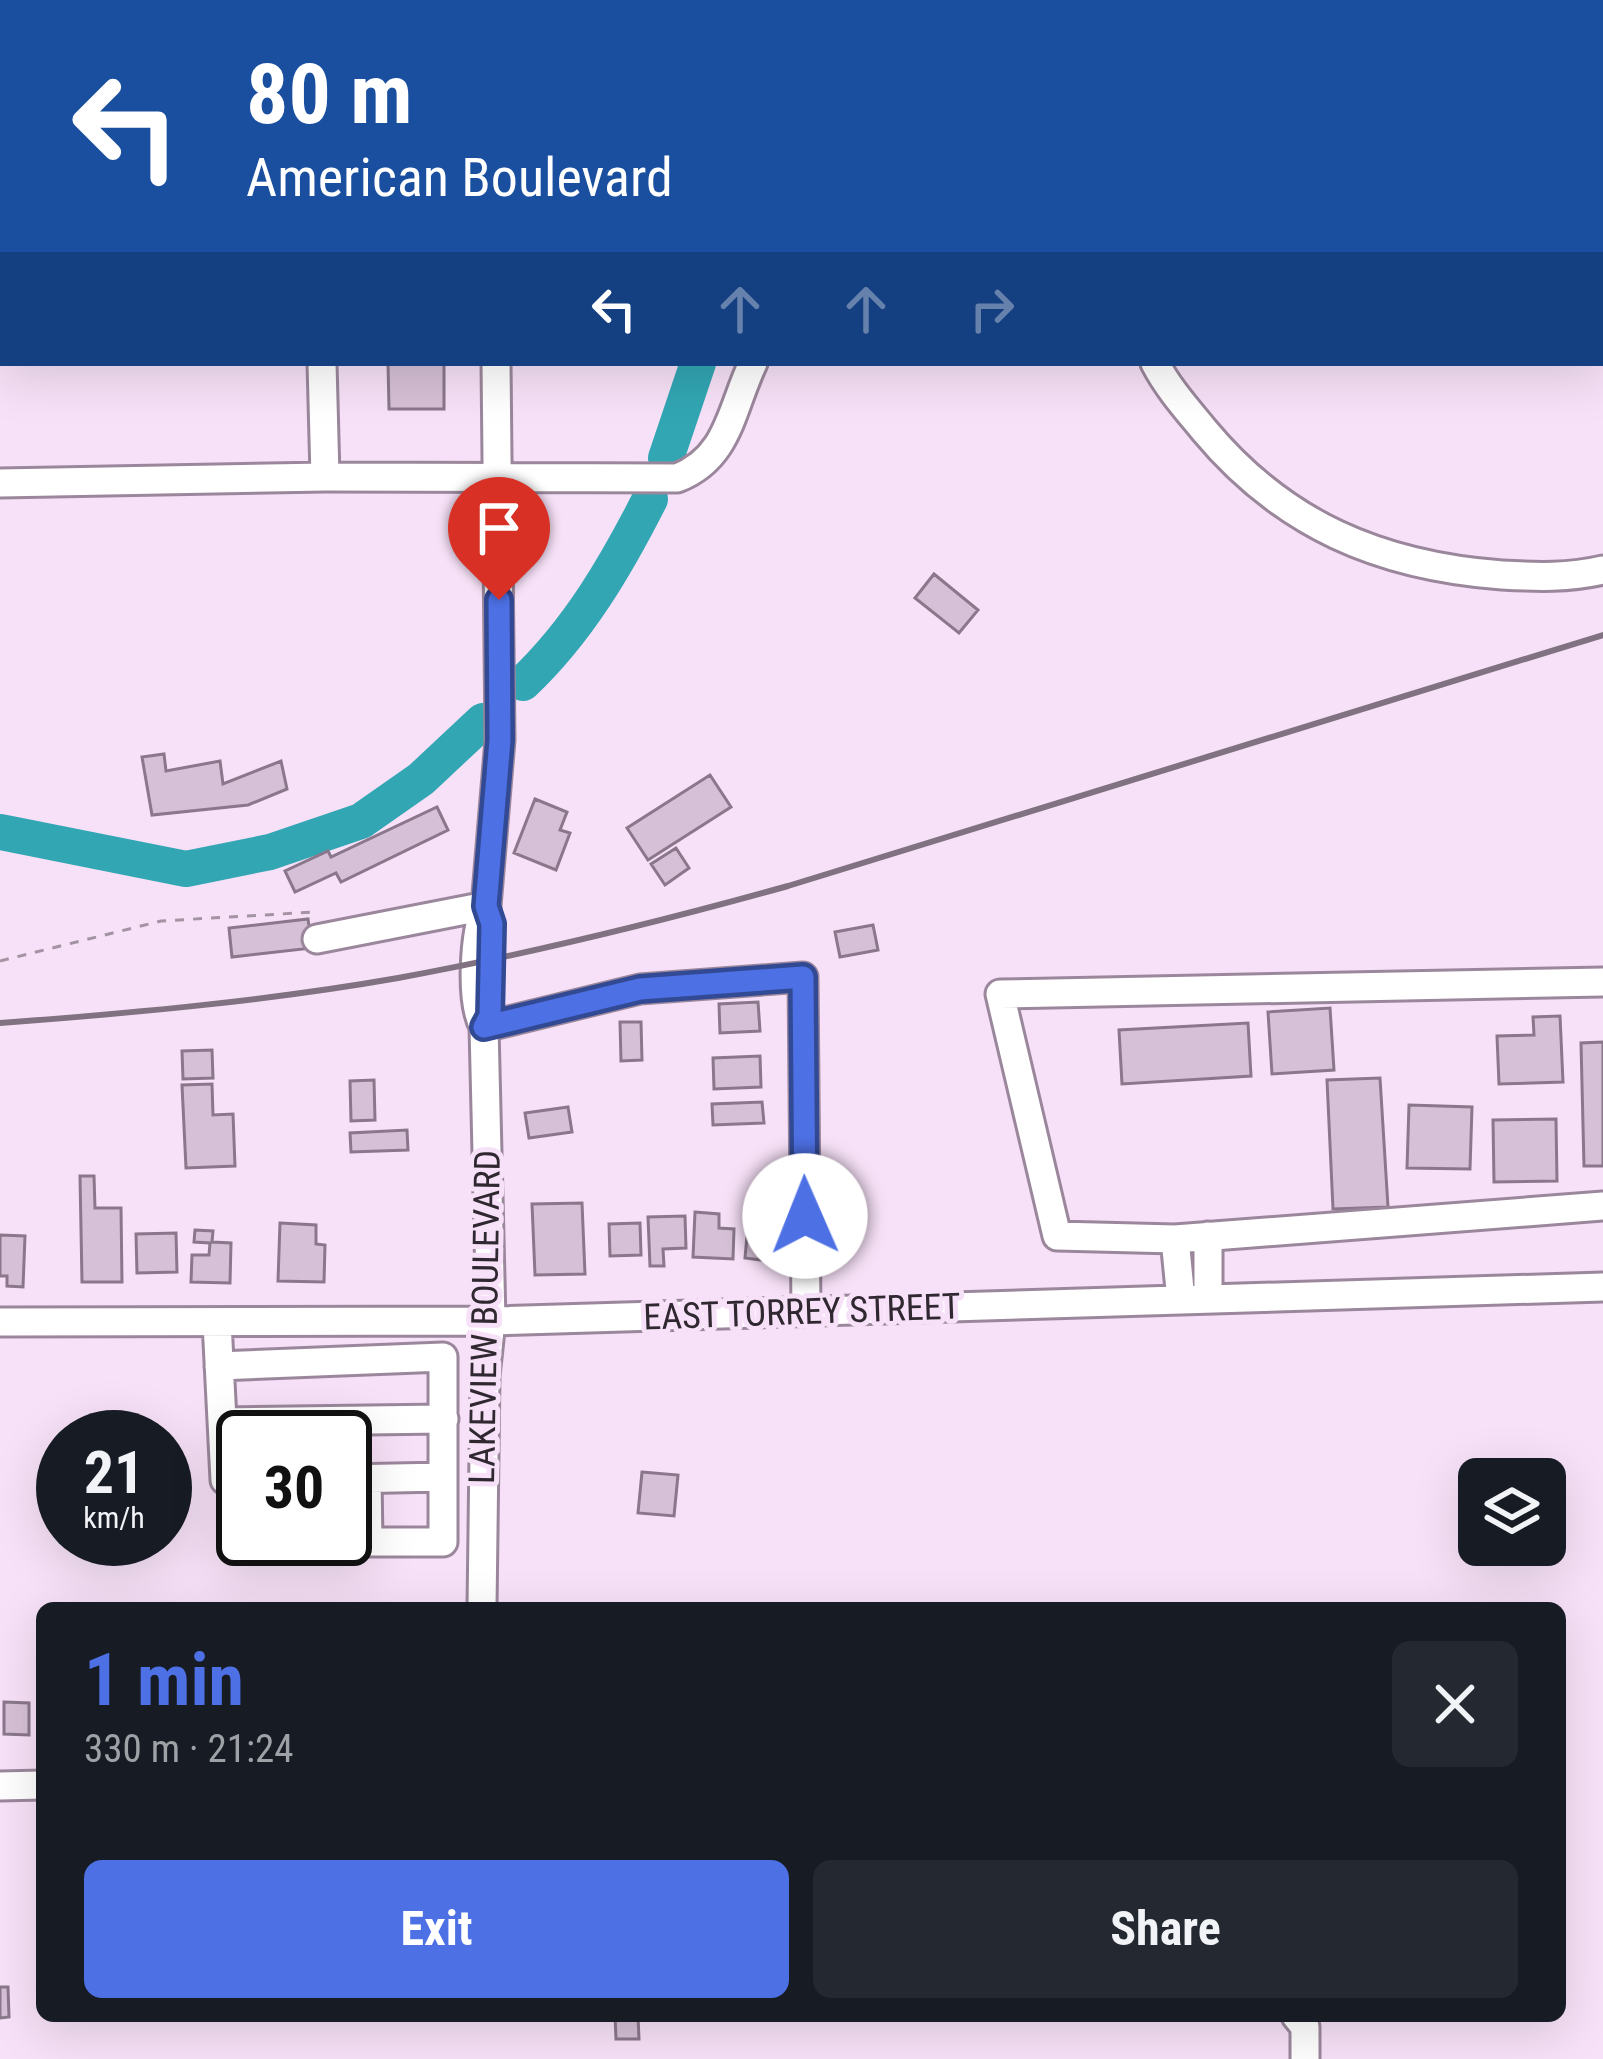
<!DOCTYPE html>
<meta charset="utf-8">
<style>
body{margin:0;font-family:"Roboto Condensed",sans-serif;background:#242831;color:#f1f3f6;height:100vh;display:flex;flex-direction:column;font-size:45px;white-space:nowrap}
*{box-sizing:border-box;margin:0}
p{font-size:39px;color:#9ea1a6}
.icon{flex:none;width:66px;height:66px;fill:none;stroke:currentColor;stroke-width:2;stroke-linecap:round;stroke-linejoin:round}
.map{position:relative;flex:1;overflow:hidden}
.drawer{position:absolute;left:36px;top:1602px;width:1530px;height:420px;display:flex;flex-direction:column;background:#171b24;border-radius:18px;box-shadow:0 12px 48px #0002}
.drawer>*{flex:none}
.hud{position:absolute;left:0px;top:0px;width:1605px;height:366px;box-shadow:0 12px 48px #0002;background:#1a4fa0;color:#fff;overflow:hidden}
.buttons{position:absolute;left:1458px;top:1458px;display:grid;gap:24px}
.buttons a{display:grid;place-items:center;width:108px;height:108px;border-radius:18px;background:#171b24;box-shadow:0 12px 48px #0002;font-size:60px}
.speed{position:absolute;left:36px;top:1410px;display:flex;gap:24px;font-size:60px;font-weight:700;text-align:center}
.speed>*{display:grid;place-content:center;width:156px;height:156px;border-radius:50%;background:#171b24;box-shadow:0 12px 48px #0002;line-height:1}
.speed small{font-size:30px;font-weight:400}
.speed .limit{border:6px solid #111;border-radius:18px;background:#fff;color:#111}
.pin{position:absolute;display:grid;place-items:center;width:102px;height:102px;color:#fff;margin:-123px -51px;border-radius:50% 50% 50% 0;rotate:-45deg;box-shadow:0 0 12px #0007}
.pin .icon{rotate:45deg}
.me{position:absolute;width:132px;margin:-66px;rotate:359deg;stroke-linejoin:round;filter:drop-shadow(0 0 9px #0008)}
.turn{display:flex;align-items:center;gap:42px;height:252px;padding:0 48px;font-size:54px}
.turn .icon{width:156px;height:156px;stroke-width:2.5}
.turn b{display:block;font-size:84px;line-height:102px}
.lanes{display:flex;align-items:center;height:114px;padding:0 48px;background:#0003;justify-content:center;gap:60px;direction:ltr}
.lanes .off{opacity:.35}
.round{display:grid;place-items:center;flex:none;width:126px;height:126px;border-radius:18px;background:#242831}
.summary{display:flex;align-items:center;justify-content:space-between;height:204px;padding:0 48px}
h1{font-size:72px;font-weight:700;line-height:90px;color:#4d70e4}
.primary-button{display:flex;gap:24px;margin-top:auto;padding:24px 48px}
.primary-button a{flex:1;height:138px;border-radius:18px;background:#4d70e4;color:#fff;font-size:48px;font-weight:700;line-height:138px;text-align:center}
.primary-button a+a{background:#242831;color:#f1f3f6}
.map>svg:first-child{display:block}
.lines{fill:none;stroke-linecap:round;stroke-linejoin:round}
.river{stroke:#32a6b3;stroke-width:36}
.building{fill:#d6c0d7;stroke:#8a778b;stroke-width:3}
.minor-casing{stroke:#9b879c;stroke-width:33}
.path{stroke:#a393a3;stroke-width:3;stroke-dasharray:9 9;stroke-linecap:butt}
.minor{stroke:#fff;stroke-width:27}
.rail{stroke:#807280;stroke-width:6}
.route-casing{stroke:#324994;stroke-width:30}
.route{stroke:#4d70e4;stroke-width:21}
.labels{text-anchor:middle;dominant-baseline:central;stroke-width:10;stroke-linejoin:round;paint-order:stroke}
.street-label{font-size:36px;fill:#302830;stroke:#f7e1f8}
</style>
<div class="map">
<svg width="1603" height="2059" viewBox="0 0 1603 2059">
<rect width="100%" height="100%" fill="#f7e1f8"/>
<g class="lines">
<path class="river" d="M860,3L862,0
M666,458L698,363
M523,683C578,631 616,566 650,499
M0,832L186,869L270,852L361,821L421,779L483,721"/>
</g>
<path class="building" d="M0,145H3L0,240Z
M388,363H444V409H389Z
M934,574L978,610L959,633L915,598Z
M164,754L166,771L220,761L223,784L281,761L287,789L248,805L152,815L142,757Z
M710,775L731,807L648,860L627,828Z
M535,799L567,812L560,830L570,833L556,870L514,853Z
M437,807L448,830L341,882L336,873L295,892L285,871L328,851L331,857Z
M676,848L689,868L665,885L651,864Z
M308,919L312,948L232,957L229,928Z
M873,925L878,950L840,957L835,932Z
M758,1002L760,1031L720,1033L719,1004Z
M1330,1008L1334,1070L1272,1074L1268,1012Z
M1560,1016L1563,1082L1499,1084L1497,1036L1534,1035L1533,1017Z
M620,1022H641L642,1060L621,1061Z
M1248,1023L1251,1076L1122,1084L1119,1030Z
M1603,1042V1166H1584L1581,1043Z
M212,1050L213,1078L183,1079L182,1051Z
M760,1056L761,1087L714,1089L713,1058Z
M1380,1078L1388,1207L1333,1209L1327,1080Z
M374,1080L375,1120L351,1121L350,1081Z
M212,1084L213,1115L233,1114L235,1166L186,1168L182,1085Z
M762,1102L764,1123L713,1125L712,1104Z
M1409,1105L1472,1107L1470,1169L1407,1168Z
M568,1107L572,1132L529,1138L525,1113Z
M1556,1119L1557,1181L1494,1182L1493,1120Z
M407,1130L408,1150L351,1152L350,1133Z
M80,1176H94L95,1208H121L122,1282H82Z
M582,1203L585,1274L535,1275L532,1204Z
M695,1212L719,1214V1228L734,1229L733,1259L693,1257Z
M685,1216L686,1248L663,1249L664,1266H650L648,1217Z
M280,1223L316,1225V1244L325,1245L324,1282L278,1281Z
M640,1223L641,1255L610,1256L609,1224Z
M748,1225L765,1227L761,1260L745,1258Z
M195,1230L213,1231L212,1242L231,1243L230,1283L191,1282L192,1255H209L210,1243L194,1242Z
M176,1233L177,1272L137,1273L136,1234Z
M0,1235L25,1236L23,1287L7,1286V1276H0Z
M642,1472L678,1475L674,1516L638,1513Z
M4,1702L29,1703V1735L4,1734Z
M0,1987H8L9,2017L0,2018Z
M615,2016H638L639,2039H616Z"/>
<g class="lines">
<g class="minor-casing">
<path id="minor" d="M358,0L363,3
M489,0V3
M1065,3L1067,0
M0,263H3
M322,363L325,477
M1155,363C1168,388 1186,408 1204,430C1283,525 1380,566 1502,575C1537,577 1569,578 1603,570
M0,483L325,477L677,478C729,458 731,409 753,363
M317,939L486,906
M1603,982L1000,994L1057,1236L1175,1239L1603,1206
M484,1027L640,989L803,977L806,1312
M1208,1236V1299
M1175,1239L1181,1300
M0,1322L491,1321L1603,1287
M217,1322L225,1480H243
M219,1366L443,1357V1477L345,1479
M222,1422L444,1419
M367,1478L368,1542H443V1477
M482,1608L485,1376L491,1321L484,1027C470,1001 474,933 486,906L500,740L496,363
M0,1786L42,1785
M1296,2016L1305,2027V2059"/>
</g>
<path class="path" d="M215,0V3
M232,0L235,3
M306,0L312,3
M53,3L60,0
M289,3L295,0
M0,76H3
M0,961L161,921L315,912"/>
<use href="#minor" class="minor"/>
<path class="rail" d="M0,1023C133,1013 267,1001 398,978C529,954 659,922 788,886L1603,635"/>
</g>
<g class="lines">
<g class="route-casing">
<path id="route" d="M499,600L500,740L486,906L492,924L490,1016L484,1027L640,989L803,977L805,1216"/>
</g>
<use href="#route" class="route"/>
</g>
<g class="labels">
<g class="street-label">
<text transform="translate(802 1312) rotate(-2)">EAST TORREY STREET</text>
<text transform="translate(485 1317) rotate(-89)">LAKEVIEW BOULEVARD</text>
</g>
</g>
</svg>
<div class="buttons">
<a><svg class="icon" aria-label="layers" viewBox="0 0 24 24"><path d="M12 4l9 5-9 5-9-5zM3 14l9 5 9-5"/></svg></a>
</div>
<div class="speed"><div>21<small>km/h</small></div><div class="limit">30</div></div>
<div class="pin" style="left:499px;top:600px;background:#d93025"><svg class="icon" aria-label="arrive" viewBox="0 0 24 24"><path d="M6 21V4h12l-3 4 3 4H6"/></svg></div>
<svg class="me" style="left:805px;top:1216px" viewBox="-20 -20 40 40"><circle r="19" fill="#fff"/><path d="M0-13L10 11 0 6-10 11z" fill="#4d70e4"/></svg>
<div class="hud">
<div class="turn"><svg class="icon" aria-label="left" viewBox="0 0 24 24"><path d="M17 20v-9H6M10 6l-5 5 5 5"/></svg><div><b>80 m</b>American Boulevard</div></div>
<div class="lanes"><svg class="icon" aria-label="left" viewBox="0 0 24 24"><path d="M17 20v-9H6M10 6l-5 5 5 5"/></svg><svg class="icon off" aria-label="ahead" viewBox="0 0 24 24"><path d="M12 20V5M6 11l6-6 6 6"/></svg><svg class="icon off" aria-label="ahead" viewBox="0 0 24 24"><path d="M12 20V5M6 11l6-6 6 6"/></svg><svg class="icon off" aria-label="right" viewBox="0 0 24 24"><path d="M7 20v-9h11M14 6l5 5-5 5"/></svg></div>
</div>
<section class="drawer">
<div class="summary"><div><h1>1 min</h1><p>330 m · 21:24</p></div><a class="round"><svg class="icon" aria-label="close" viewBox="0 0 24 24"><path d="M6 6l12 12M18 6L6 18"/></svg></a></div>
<div class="primary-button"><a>Exit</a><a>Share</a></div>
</section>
</div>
